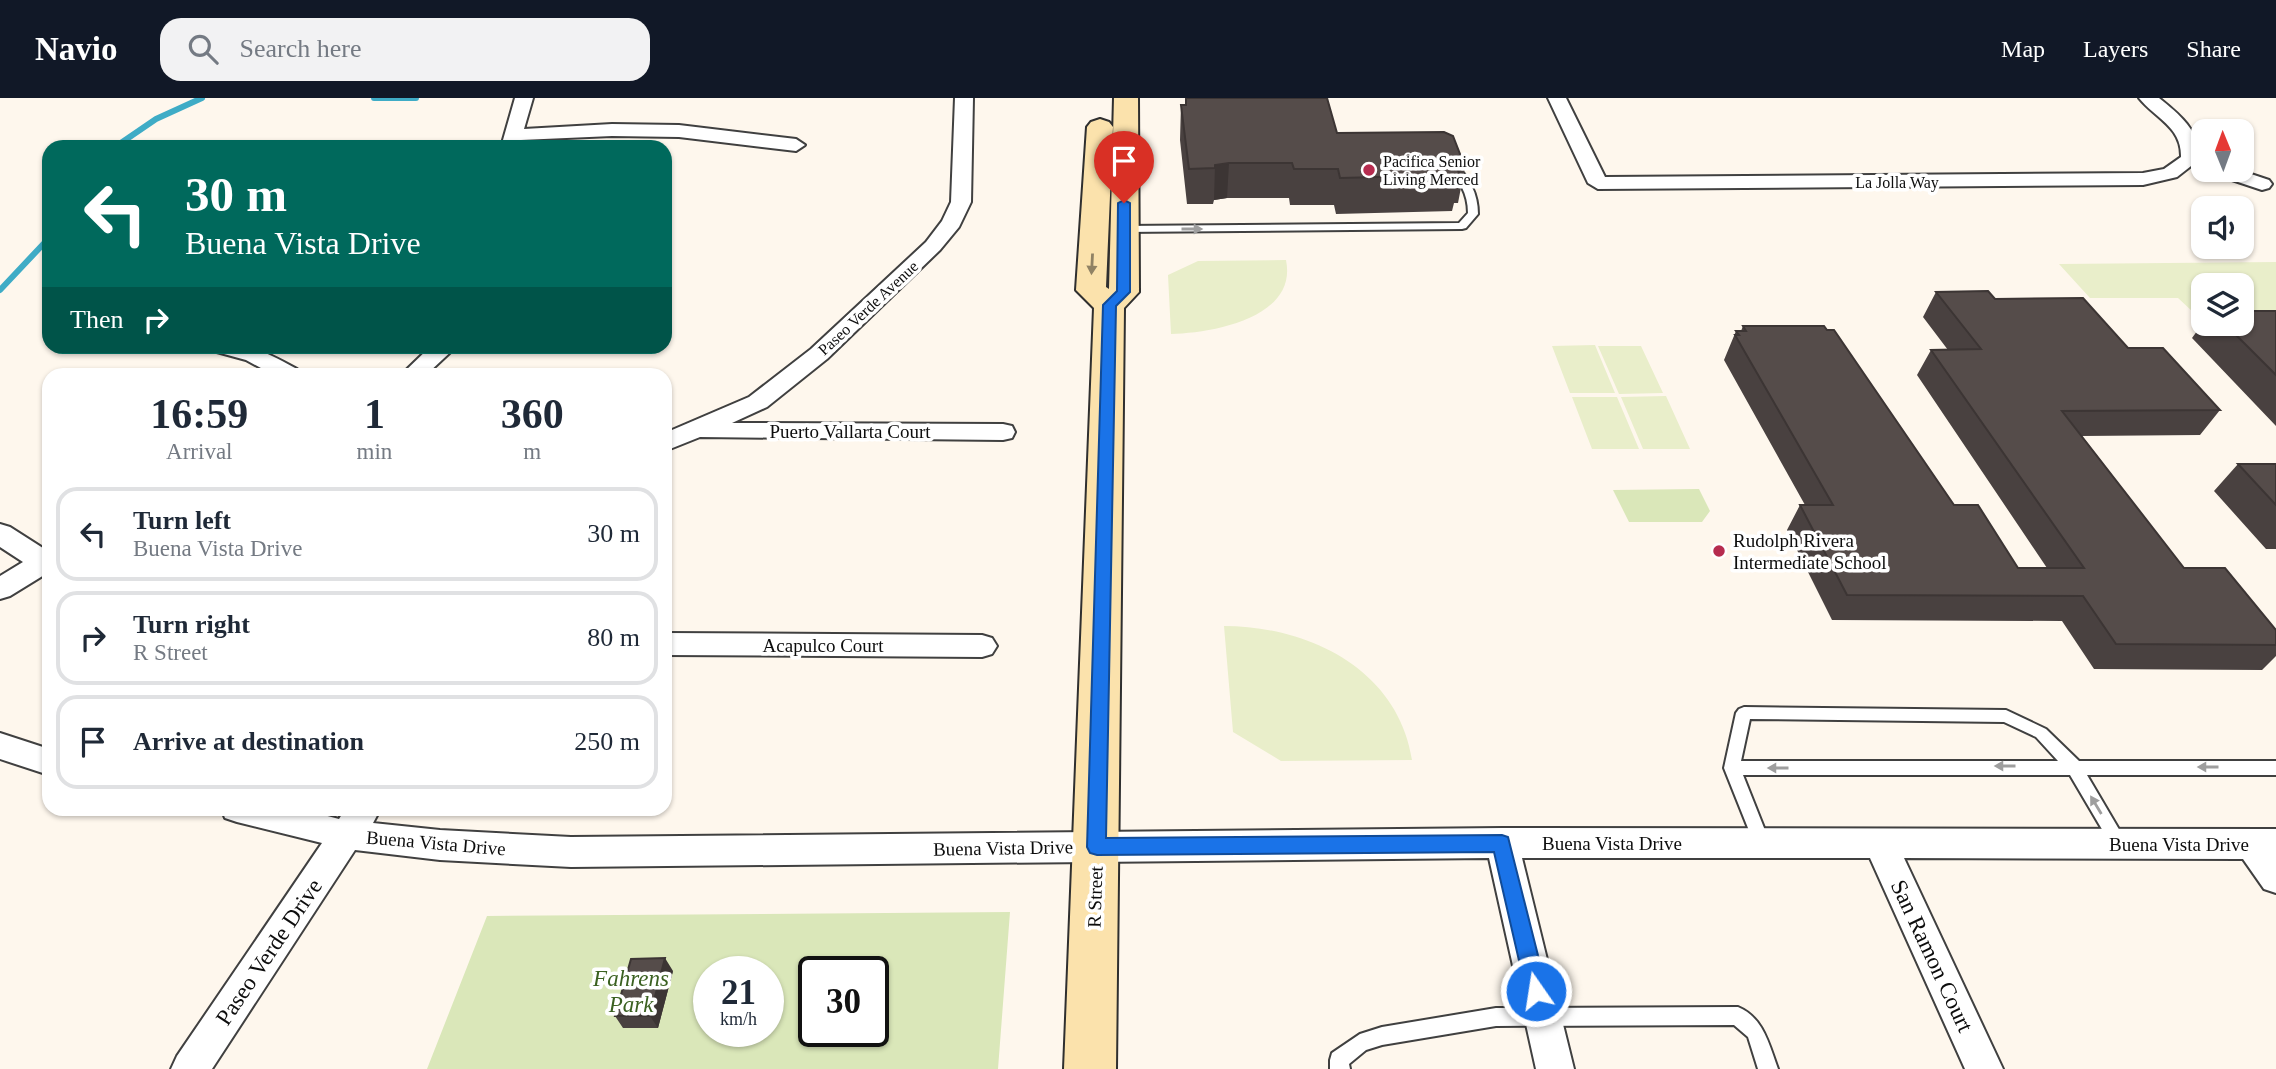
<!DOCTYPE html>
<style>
body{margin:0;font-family:Georgia,serif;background:#f2f2f3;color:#1f2937;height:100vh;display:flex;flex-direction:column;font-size:26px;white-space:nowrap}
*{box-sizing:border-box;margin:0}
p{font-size:23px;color:#747a83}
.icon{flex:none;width:38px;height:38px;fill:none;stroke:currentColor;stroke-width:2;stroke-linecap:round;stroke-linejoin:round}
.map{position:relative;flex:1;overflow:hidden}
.side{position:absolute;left:42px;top:270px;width:630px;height:448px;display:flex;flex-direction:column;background:#fff;border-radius:21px;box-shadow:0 2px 5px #0004}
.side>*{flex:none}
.banner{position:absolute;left:42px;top:42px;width:630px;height:214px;border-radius:21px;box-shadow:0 2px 5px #0004;background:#00695c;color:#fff;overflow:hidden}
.needle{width:46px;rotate:359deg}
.tools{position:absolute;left:2191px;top:21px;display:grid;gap:14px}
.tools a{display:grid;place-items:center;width:63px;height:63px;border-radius:14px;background:#fff;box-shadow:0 2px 5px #0004;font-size:35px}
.speed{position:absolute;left:693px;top:858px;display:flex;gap:14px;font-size:35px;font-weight:700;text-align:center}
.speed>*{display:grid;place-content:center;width:91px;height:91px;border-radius:50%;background:#fff;box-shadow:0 2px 5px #0004;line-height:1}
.speed small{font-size:18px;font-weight:400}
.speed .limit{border:4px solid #111;border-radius:10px;background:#fff;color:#111}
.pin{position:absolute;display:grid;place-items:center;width:60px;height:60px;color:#fff;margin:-72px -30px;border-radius:50% 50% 50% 0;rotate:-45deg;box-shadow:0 0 7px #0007}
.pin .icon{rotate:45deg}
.me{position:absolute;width:77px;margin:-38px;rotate:347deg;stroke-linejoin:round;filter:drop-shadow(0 0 5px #0008)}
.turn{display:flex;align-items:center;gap:24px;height:147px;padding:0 28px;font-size:32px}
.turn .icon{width:91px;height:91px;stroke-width:2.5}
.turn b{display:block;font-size:49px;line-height:60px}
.then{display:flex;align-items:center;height:66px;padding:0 28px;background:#0003;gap:14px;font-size:26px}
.eta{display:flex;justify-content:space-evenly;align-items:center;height:119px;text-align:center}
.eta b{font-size:42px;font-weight:600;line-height:49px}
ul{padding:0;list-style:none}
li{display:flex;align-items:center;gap:21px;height:94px;margin:0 14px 10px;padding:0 14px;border:4px solid #e0e1e3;border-radius:21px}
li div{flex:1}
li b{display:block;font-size:26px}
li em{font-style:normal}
header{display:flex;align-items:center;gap:42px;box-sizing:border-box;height:98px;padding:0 35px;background:#111827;color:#fff}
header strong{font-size:33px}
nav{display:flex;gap:38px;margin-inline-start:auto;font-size:24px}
.search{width:490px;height:63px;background:#f2f2f3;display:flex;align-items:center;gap:18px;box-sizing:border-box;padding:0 24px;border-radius:21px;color:#747a83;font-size:26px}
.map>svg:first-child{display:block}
.green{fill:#dae7b9;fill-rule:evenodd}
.pitch{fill:#e9eeca}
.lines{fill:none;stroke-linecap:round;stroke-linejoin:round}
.stream{stroke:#3facc6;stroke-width:6}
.lane-casing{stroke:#404040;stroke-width:4}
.street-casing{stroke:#404040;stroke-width:4}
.secondary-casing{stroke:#2f2f2f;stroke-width:4}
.lane{fill:#fff;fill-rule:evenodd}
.street{fill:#fff;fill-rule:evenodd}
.secondary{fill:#fbe2ac;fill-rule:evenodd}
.wall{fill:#494140}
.shaded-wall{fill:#3c3534}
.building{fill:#554c4a;stroke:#3c3534;stroke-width:2}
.oneway{fill:#9e9e9e}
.oneway2{fill:#908264}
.route{fill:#1a73e8;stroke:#114b97;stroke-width:2}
.poi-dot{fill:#b62c4f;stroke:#fff;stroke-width:2.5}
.labels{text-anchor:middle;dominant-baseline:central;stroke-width:7;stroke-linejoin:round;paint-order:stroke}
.far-poi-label{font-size:16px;fill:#0d0d0d;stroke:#fff;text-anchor:start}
.far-street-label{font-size:16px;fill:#0d0d0d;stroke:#fff}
.street-label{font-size:19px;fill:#0d0d0d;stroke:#fff}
.poi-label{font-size:19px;fill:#0d0d0d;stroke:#fff;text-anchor:start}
.near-street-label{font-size:23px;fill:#0d0d0d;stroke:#fff}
.near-park-label{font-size:23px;font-style:italic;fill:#3b6121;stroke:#fff}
</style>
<header>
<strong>Navio</strong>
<div class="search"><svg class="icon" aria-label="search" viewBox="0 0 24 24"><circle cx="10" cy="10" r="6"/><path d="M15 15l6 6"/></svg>Search here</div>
<nav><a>Map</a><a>Layers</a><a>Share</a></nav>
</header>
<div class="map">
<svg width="2276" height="971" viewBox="0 0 2276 971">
<rect width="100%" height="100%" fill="#fef7ed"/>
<path class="green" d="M1699,391L1710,413L1702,424H1629L1613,392Z
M1010,814L998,971H427L487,818ZM709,873H768V933H709ZM814,873H873V933H814Z"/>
<path class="pitch" d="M1286,162C1298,220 1212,235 1171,236L1168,177L1198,163Z
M2276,164V213H2242V187H2203V214H2193L2178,200H2090L2059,166Z
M1595,247L1615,295H1570L1552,248Z
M1598,248H1641L1663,295L1619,296Z
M1666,298L1690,351H1643L1621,299Z
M1572,299H1617L1639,351H1592Z
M1224,528C1308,528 1398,571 1412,662L1281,663L1233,634Z"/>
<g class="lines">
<path class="stream" d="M374,0H416
M115,49L156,21L202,0
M0,192L49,140"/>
<g class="lane-casing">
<path id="lane" d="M1448,65H1454C1469,79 1478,95 1478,116L1466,130L1462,131L1123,134L1118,131L1123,128L1459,125L1468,115C1468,95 1459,82 1446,67Z
M1744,609L2006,612L2046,631L2079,663H2276V677H2087L2127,745L2125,750L2119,752L2113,750L2070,677H1743L1770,745L1768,750L1762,752L1756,750L1724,670L1736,615L1739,611ZM1750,621L2004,624L2036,639L2058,663H1741Z
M1738,909C1764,920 1769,947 1778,971H1758L1748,939L1734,927L1496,928L1382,947L1366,952L1349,966L1350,971H1330V962L1332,955L1360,936L1382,929L1496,910Z"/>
</g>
<g class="street-casing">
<path id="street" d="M515,0H533L524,31L612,26L679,27L796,41L805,47L796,53L679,39L612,38L521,42L519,49H501Z
M955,0H973L971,104L959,129L940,152L827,261L767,309L732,325L1003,326L1012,328L1015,334L1012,340L1003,342L700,339L665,353V335L749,299L811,251L926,144L942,123L951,104Z
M1548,0H1566L1605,79L2143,75L2164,71L2181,59C2182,29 2155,20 2139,0H2159C2179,16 2200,33 2200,61L2177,79L2143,87L1598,91L1588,85Z
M2211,72H2239L2269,82L2272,86L2269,90L2262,92L2214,76Z
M210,248C254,248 259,250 297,271L301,276H272L246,262L213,253Z
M431,248H457L427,276H402Z
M0,426L10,429L46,452L49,451V474L10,498L0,501V478L23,464L0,449Z
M665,535L982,537L992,540L997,548L992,556L982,559L665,557Z
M0,635L49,651V677L0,661Z
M221,710H297L339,721L346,710H381L373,725L440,732L571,739L1502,730L2276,731V795L2264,791L2243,761L1904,760L2003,971H1965L1870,760H1522L1574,971H1536L1489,760L571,769L440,762L355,752L212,971H171L177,958L322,745L237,724L225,720Z"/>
</g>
<g class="secondary-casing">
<path id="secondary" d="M1114,0H1138L1139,194L1124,210L1116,971H1064L1094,210L1076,192L1087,29L1091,24L1100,21L1109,24L1113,29L1106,189L1109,191Z"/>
</g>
<use href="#lane" class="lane"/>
<use href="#street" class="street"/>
<use href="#secondary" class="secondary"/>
</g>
<path class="wall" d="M1185,0H1327L1337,35L1465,69L1458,105H1454L1452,113L1336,116L1334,107H1290L1289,100H1227L1214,102L1213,106H1187L1180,42L1181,7H1185Z
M1936,194L1995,201L2128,250L2220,312L2200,337L2082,338L2184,470L2276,532V558L2262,572L2094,571L2062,523L1832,522L1787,432L1800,407H1805L1724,262L1736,233H1741L1743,228L1954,407L2018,470H2047L1917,277L1931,252H1948L1923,219Z
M2276,213V328L2192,240L2203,225L2242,226Z
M2238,366H2276V451H2266L2214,393Z
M673,873L658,930H623L615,918Z"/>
<path class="shaded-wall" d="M1229,65L1227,100L1214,102L1215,67Z
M665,860L673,873L658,930L650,918Z"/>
<path class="building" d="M1186,0H1327L1337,35L1444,34L1453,38L1465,69L1457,70L1460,77L1340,80L1338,71H1294L1292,65H1229L1215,67V70L1189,71L1181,7H1186Z
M1988,193L1995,201L2083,200L2128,250H2163L2220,312L2062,313L2184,470H2225L2276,532V547L2116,546L2083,498L1847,497L1800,407H1833L1735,237H1739L1736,233H1746L1743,228H1824L1827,232H1834L1954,407H1978L2018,470H2084L1931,252L1981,251L1936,194Z
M2242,213H2276V277L2225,226H2242Z
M2238,366H2276V407Z
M665,860L650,918H615L631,861Z"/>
<defs><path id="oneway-solid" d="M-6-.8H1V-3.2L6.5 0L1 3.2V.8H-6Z" transform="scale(1.75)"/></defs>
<g class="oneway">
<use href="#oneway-solid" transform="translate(1192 131)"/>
<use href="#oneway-solid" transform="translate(2005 668) rotate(180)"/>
<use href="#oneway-solid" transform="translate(2208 669) rotate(-180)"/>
<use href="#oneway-solid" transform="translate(1778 670) rotate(180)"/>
<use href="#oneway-solid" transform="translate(2096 707) rotate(-121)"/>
</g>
<use class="oneway2" href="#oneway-solid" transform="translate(1092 166) rotate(93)"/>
<path class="route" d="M1124,102L1130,105V194L1116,208L1106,740L1502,737L1508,739L1547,893L1544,900L1536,903L1529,900L1526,893L1494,754L1097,757L1090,755L1087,749L1103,207L1117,193L1118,105Z"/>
<g class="poi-dot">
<circle cx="1369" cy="72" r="7"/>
<circle cx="1719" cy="453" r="7"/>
</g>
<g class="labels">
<g class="far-poi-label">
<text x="1383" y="63">Pacifica Senior<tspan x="1383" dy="18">Living Merced</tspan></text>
</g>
<g class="far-street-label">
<text x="1897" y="84">La Jolla Way</text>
<text transform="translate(868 210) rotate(-43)">Paseo Verde Avenue</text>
</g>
<g class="street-label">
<text x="850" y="333">Puerto Vallarta Court</text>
<text x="823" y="547">Acapulco Court</text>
<text transform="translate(436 745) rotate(5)">Buena Vista Drive</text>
<text x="1612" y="745">Buena Vista Drive</text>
<text x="2179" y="746">Buena Vista Drive</text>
<text transform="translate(1003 750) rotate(-1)">Buena Vista Drive</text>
<text transform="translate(1095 799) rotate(-88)">R Street</text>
</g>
<g class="poi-label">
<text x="1733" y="442">Rudolph Rivera<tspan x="1733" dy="22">Intermediate School</tspan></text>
</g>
<g class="near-street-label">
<text transform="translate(269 854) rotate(-56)">Paseo Verde Drive</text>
<text transform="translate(1932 858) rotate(65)">San Ramon Court</text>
</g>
<g class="near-park-label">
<text x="631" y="880">Fahrens<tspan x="631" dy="26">Park</tspan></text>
</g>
</g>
</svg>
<div class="tools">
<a><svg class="needle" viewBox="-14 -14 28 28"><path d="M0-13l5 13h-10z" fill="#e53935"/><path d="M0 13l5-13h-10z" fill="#747a83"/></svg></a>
<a><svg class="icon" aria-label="sound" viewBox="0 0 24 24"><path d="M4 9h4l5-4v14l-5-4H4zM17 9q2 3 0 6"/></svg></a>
<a><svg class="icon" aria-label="layers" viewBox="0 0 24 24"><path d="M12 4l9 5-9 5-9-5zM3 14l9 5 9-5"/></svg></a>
</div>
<div class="speed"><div>21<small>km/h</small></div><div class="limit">30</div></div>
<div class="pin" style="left:1124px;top:105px;background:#d93025"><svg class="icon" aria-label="arrive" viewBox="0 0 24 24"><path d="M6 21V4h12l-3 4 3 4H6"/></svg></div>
<svg class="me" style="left:1536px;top:893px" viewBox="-20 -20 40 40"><circle r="17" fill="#1a73e8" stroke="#fff" stroke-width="3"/><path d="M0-11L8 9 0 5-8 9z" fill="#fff"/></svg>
<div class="banner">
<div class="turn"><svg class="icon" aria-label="left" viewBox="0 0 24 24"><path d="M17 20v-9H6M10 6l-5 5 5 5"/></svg><div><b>30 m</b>Buena Vista Drive</div></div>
<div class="then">Then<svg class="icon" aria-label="right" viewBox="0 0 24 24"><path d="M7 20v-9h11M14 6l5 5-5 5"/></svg></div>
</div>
<section class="side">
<div class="eta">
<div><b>16:59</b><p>Arrival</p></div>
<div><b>1</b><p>min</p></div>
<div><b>360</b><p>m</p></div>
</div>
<ul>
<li><svg class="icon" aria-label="left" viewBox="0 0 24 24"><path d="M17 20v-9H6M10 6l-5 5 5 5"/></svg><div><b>Turn left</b><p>Buena Vista Drive</p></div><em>30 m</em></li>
<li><svg class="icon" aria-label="right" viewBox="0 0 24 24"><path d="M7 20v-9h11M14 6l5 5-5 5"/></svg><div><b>Turn right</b><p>R Street</p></div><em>80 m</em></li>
<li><svg class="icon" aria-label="arrive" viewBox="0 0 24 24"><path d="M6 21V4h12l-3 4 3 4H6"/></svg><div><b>Arrive at destination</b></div><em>250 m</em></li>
</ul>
</section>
</div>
